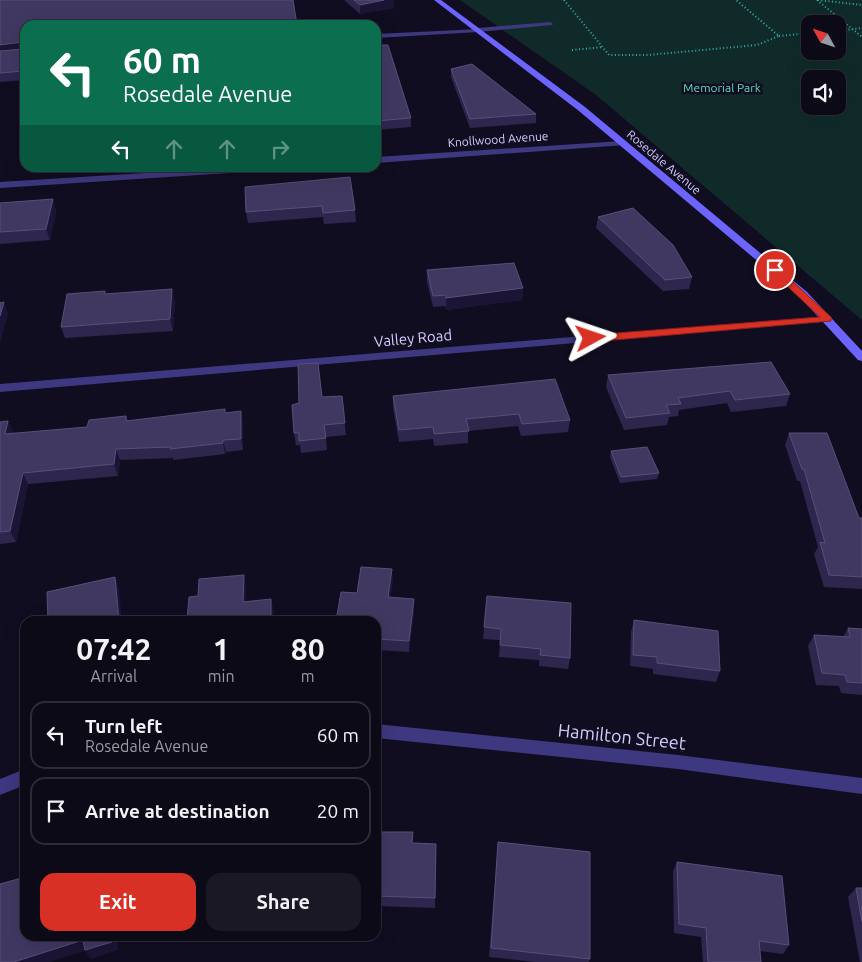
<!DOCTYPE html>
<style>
body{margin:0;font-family:Ubuntu,sans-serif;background:#1b1825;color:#f1f3f6;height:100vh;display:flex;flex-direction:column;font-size:19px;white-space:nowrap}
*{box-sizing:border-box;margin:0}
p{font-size:16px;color:#9a9aa2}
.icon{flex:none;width:28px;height:28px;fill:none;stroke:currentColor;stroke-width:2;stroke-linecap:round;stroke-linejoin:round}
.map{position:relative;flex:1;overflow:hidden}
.drawer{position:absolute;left:20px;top:616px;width:361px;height:325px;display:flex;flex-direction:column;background:#0d0a18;border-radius:15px;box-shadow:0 5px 20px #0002,0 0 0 1px #2d2b37}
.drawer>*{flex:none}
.top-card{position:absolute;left:20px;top:20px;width:361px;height:152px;border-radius:15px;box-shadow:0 5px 20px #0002,0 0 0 1px #2d2b37;background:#0b6e4f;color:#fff;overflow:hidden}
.needle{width:32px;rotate:310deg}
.controls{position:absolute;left:801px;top:15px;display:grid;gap:10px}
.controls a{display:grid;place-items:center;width:45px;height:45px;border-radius:10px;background:#0d0a18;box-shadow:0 5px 20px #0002,0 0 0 1px #2d2b37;font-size:25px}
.pin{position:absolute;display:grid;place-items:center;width:42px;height:42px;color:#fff;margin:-21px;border:2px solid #fff;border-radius:50%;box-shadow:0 1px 5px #0007}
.me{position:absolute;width:55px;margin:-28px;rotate:85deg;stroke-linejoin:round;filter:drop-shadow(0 0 4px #0008)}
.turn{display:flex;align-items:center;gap:18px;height:105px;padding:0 20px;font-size:22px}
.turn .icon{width:65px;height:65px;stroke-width:2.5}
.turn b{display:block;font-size:35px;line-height:42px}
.lanes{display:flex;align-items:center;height:48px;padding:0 20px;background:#0003;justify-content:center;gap:25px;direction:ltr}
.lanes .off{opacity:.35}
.eta{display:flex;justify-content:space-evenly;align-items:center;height:85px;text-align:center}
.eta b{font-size:30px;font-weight:700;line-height:35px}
.action{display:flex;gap:10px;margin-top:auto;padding:10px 20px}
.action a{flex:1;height:58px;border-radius:15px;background:#d93025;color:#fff;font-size:20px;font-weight:700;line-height:58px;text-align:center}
.action a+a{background:#1b1825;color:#f1f3f6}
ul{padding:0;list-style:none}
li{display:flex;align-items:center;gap:15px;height:68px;margin:0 10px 8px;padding:0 10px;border:2px solid #2d2b37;border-radius:15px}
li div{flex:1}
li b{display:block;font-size:19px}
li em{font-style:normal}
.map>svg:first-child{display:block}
.green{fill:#102a2a;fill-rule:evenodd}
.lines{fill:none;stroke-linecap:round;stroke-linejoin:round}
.path{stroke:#2eb1ae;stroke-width:2;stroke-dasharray:1 2.5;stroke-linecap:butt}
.lane{fill:#3d387f;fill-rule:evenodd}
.street{fill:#3d387f;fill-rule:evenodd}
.secondary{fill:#6d64fe;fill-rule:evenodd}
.wall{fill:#2f264e}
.shaded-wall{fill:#1c1434}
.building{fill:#413861;stroke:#584f7a}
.route{fill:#d93025;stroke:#8d1f18}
.labels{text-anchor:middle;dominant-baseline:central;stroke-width:5;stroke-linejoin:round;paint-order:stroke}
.far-park-label{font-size:12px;fill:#59dec1;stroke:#110d20}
.far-street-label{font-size:12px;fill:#d4cdff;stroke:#110d20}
.street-label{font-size:15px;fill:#d4cdff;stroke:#110d20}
.near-street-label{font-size:18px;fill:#d4cdff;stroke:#110d20}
</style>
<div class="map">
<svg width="862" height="962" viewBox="0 0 862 962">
<rect width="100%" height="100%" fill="#110d20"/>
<path class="green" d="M460,0H862V320L596,95ZM810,24H838V51H810ZM810,79H838V106H810Z"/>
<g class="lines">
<path class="path" d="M564,0L609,55H648L757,45L779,36L736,0
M817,0L862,37
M818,0L862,5
M838,31L862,28
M779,36L810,33
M572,50L603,47"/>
<path class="lane" d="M550,22L553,24L552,25L478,32L475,30L478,28Z"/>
<path class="street" d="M480,29V31L478,32L376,38V34Z
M622,141H625V145L376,163V157Z
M226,168H262L258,171L0,188V182Z
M828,316L832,317V321L0,392V384Z
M376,724L678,755L862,778V794L678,769L376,738Z
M25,769V785L0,795V779Z"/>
<path class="secondary" d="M434,0H441L585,107L807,292L862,351V361L858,360L799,296L579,111Z"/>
</g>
<path class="wall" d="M0,0L25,25V80L0,82Z
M344,0H394V8L360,14Z
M376,45L411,118V127L376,130Z
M451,69L536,114V123L470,128L451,77Z
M245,187L355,210L356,222L324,224L323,217L248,223L246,212Z
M53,199L56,211L50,240L0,244V203Z
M598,217L692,277L689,289L663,291L596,228Z
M427,270L523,288L522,300L446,310L445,306L433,307L427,282Z
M106,294L175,300L173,331L65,338L61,327Z
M608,375L790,394L786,406L731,412L727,403L679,410L678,416L669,417L667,425L624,430L606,387Z
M342,396L346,435L326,437L327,450L301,453L300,445H296L294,433L322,397Z
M393,396L570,420L568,432L521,436L518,426L468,431V443L434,446L433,439L399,442L393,408Z
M226,413L243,422V450L226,452L225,454L173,460V458L120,460L118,476L28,484L16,542L0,544V422L8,421L13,432L12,434L87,427L126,416L128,421Z
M789,433L859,518H862V589L824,587L814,554L818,547L800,481H797L785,445Z
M611,451L659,473L657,479L620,483L610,457Z
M393,581L390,597L414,611L409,652L376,650V621L357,593Z
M487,596L570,658L568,669L539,666V660L499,657L500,640L483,639Z
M634,620L720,671L716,682L653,674V669L630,666L631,632Z
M848,628L862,629V695L841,693L839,686L816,685L808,646L814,635L843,637Z
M376,832L413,843L436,844L435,908L376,906Z
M498,842L590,959L589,962H535L489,957Z
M677,862L789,945L783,954L760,951L761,962H703L701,937L674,933L673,872Z
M856,888H862V962H860L848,897Z"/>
<path class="shaded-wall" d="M384,0H394V8L360,14V5Z
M22,42L25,50L0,54V45Z
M53,199L56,211L50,240L46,229Z
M523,288L522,300L446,310V298Z
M172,289L175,300L173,331L170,319Z
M4,302L8,314L0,344V316Z
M241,411L243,422V450L241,439Z
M8,421L13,432L10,445L5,434Z
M223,440L226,452L225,454L223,443Z
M116,449L120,460L118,476L114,464Z
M23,473L28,484L16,542L10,531Z
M392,569L393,581L388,609V597Z
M244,575L246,587V614L243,602Z
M115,577L119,589L122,621H119Z
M271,599L274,611L273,621H271Z
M414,599V611L409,652V641Z
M112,936H117L118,950L91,959L85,951L49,962H14L83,940Z"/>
<path class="building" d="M0,0H293L297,25H25V74H23L24,71L0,73V51L24,49L22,42L0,45Z
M354,0H384L360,5Z
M376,45H388L411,118L376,121Z
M472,64L536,114L470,119L451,69Z
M350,177L355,210L323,213L322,206L246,212L245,187Z
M53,199L46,229L0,232V203Z
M633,208L673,245L692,277L665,280L598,217Z
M514,263L523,288L446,298V295L433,296L427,270Z
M172,289L170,319L61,327L67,294L105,291V294Z
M4,302L0,316V303Z
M771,362L790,394L735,400L730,391L678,398L681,404L666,405L670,413L626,418L608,375Z
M318,363L322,397L342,396L345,423L324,425L326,438L299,441V433H294L292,405L299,403L298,364Z
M555,379L570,420L522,424L519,414L466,419L469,431L434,434L433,427L399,430L393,396Z
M225,409V413L241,411V439L223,440V443L170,449L171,447L116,449L114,464L23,473L10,531L0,532V422L8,421L5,434L87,427L89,420L126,416V421Z
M789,433H827L859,518H862V577L829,575L820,542L825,543L804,469H802Z
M647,447L659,473L621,477L611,451Z
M361,567L392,569L388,597L414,599L409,641L376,639V621H336L341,592L357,593Z
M244,575L243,602L271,599V621H187L189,597L198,596L199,579Z
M115,577L119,621H48L47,592Z
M487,596L571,603L570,658L540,655L541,649L500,645L501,629L484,627Z
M634,620L718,631L720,671L657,663V657L633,655Z
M848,628L862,629V683L847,682L845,675L822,673L814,635L850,637Z
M376,832H413L412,843L436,844L435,898L376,896Z
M498,842L590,852V959L491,948Z
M677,862L782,876L789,945L759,941L761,962H708L706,928L679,924Z
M25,877V936H112V942L85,950L83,940L14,962H0V884Z
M856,888H862V922Z"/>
<path class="route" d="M772,268H778L831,317V321L591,342L586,338L591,335L820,317L772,272Z"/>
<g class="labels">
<g class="far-park-label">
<text x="722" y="87">Memorial Park</text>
</g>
<g class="far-street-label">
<text transform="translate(498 139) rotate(-4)">Knollwood Avenue</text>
<text transform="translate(664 162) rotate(40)">Rosedale Avenue</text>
</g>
<g class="street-label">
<text transform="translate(413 338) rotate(-5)">Valley Road</text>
</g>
<g class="near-street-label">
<text transform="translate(622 736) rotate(6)">Hamilton Street</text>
</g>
</g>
</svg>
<div class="controls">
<a><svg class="needle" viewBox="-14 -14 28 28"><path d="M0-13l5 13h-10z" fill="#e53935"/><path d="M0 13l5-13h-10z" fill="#9a9aa2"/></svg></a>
<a><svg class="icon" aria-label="sound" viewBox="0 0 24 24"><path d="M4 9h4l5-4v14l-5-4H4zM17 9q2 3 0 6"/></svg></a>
</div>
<div class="pin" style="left:775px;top:270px;background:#d93025"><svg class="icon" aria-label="arrive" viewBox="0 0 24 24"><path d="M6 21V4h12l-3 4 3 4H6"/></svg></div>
<svg class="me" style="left:591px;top:338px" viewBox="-20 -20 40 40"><path d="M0-17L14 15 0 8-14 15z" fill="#d93025" stroke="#fff" stroke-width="4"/></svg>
<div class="top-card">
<div class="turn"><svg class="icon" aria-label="left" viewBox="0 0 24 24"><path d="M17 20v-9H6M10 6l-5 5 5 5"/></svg><div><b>60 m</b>Rosedale Avenue</div></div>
<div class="lanes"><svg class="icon" aria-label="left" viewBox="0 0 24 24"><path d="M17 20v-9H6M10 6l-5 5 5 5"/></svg><svg class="icon off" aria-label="ahead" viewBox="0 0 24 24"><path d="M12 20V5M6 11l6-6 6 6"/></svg><svg class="icon off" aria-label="ahead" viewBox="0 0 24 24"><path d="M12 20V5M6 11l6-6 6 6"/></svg><svg class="icon off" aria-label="right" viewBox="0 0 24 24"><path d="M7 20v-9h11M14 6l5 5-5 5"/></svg></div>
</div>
<section class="drawer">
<div class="eta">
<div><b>07:42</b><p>Arrival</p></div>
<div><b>1</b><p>min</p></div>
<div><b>80</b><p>m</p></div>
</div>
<ul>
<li><svg class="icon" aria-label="left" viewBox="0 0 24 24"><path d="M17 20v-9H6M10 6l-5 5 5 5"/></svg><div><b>Turn left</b><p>Rosedale Avenue</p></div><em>60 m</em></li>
<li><svg class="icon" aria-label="arrive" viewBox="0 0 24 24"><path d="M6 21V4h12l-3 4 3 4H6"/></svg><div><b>Arrive at destination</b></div><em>20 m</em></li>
</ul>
<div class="action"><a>Exit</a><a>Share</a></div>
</section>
</div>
